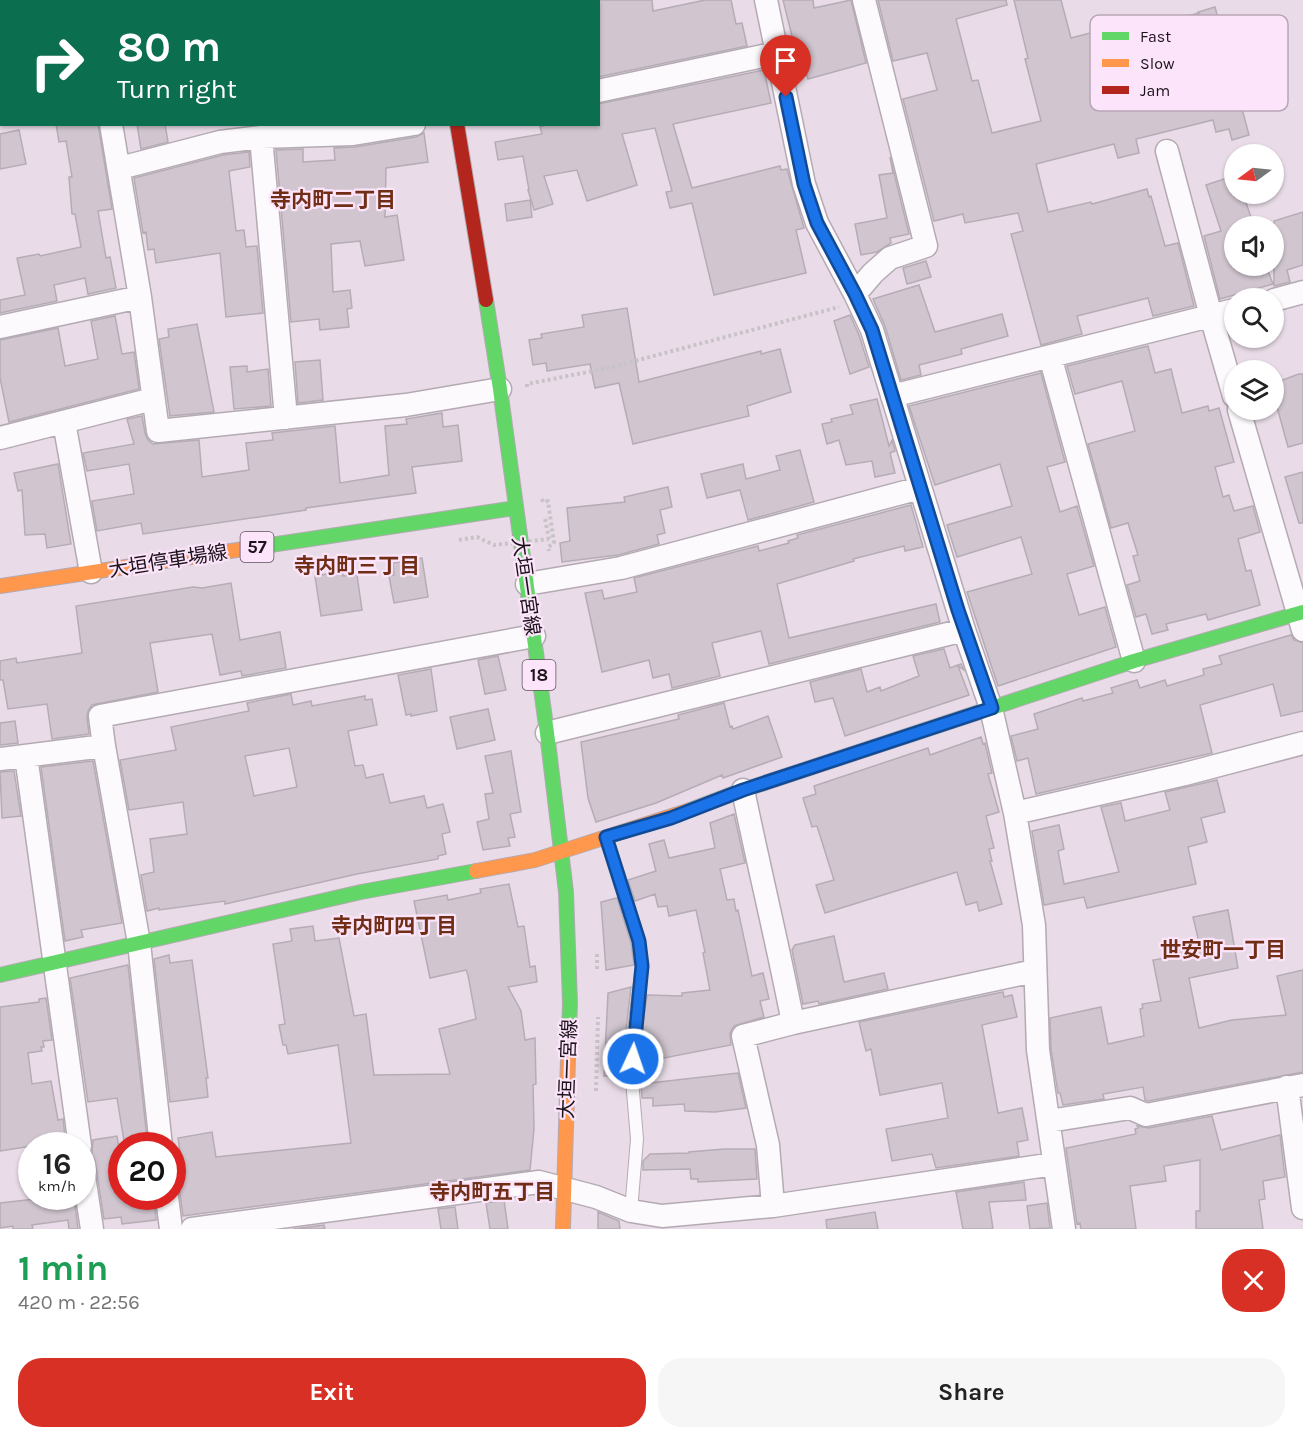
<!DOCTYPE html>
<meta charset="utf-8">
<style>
body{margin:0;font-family:Karla,"Noto Sans JP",sans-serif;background:#f6f6f6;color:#222;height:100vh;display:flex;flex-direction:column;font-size:22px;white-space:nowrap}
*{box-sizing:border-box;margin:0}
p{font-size:20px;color:#767676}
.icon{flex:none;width:33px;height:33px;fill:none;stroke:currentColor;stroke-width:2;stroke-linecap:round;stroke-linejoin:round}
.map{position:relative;height:1229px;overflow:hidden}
.panel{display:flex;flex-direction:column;background:#fff;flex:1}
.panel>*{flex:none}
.hud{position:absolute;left:0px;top:0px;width:600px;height:126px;box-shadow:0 2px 4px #0004;background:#0b6e4f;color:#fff;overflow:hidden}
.needle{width:39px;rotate:255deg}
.buttons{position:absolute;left:1224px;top:144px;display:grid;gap:12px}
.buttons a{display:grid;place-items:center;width:60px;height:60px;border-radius:50%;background:#fff;box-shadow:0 2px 4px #0004;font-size:30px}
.speed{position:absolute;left:18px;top:1132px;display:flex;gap:12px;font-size:30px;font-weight:700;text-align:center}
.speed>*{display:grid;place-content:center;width:78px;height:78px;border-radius:50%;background:#fff;box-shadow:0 2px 4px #0004;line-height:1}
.speed small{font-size:15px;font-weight:400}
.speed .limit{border:9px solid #d22;background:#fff;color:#111}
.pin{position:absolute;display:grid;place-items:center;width:51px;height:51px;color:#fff;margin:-62px -26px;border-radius:50% 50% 50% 0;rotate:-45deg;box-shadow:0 0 6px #0007}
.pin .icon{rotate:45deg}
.me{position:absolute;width:66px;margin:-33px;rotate:3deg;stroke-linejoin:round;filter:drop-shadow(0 0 4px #0008)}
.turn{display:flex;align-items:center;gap:21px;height:126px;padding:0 18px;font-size:27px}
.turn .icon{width:78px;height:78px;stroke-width:2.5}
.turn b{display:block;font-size:42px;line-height:51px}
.round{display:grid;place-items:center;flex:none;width:63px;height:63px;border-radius:24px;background:#f6f6f6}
.overview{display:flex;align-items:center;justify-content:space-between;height:102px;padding:0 18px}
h1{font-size:36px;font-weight:700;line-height:45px;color:#1e9e55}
.action{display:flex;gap:12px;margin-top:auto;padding:12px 18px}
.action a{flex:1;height:69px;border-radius:24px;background:#d93025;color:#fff;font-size:24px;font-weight:700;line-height:69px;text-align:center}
.action a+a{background:#f6f6f6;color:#222}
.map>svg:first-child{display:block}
.building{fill:#d1c6d0;stroke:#b5acb5;stroke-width:1.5;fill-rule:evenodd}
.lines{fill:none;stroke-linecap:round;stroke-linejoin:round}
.lane-casing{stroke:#b4aab3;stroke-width:14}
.street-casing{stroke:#b4aab3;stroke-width:25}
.fast-casing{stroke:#b4aab3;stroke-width:16}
.slow-casing{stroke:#b4aab3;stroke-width:16}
.jam-casing{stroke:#b4aab3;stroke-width:16}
.path{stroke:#c7c3c7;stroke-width:4;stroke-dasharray:3 3;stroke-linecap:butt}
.lane{stroke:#fcfafc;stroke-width:12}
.street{stroke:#fcfafc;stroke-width:22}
.fast{stroke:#63d668;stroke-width:14}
.slow{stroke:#ff974d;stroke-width:14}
.jam{stroke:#b3261e;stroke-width:14}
.path-bridge{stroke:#c7c3c7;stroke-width:4;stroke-dasharray:3 3;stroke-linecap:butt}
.route-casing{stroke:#114b97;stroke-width:15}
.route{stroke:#1a73e8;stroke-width:10}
.labels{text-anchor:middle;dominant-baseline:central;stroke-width:4.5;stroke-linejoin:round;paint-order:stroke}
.shield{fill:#fce4fa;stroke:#5f525e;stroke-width:1.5}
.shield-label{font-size:18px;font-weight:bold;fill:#1c131b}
.street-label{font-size:20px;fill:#1c131b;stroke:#fce4fa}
.neighbourhood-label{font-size:21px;font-weight:bold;fill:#702e16;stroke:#fce4fa}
.key{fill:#fce4fa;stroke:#b9a5b7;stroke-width:1.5}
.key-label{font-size:16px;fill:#1c131b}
</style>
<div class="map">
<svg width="1303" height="1229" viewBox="0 0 1303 1229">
<rect width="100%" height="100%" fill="#e9dce8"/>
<path class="building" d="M598,0H652L653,11L705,0H731L736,24L742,23L747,46L598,77Z
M783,0H813L814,8L851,0L866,63L808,79L799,47L795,48Z
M878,0H1006L1007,5L956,19L972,81L978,80L992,133L1041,121L1025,59L1028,58L1014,0H1061L1071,38L1136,21L1138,29L1199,13L1198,12L1215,7L1249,135L1232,140L1229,129L1216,132L1213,120L1136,139L1139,153L1118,158L1114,144L1036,164L1048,212L1091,202L1092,204L1147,189L1149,197L1151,196L1165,246L1178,243L1194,306L1153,316L1148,298L1077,316L1082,334L1041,345L1011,234L1023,231L1018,213L965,223L963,214L934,221L903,99L937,90L927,53L893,61Z
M764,70L771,103L673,124L692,188L780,166L781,170L787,169L804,228L796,230L806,273L714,295L692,203L670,208L666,192L672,191L655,128L622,134L637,185L587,201L577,170L544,176L553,204L534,210L528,190H529L523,156L498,160L495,142L542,134L540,127L548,124H598V104Z
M56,124H98L112,209L98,211L106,258L110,257L116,288L88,294L85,278L54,285L57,301L0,313V300L25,295L17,258L39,254L40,256L81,247L75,214H72L69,177H72L66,141L59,142Z
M137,124H165L168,142L141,149Z
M19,130L26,164L0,169V134Z
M424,133L428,162L386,168L385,217L397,215L404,260L365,266L360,241L331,244L333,292L350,290L352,308L347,309L349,327L320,330L319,319L291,322L276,150L303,149V162L335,160L334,148L355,147L416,137Z
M249,152L250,167L229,171L236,231L244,230L246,247L257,246L263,313L226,317L220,253L156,263L154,249L148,250L146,232L143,233L134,178L223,155Z
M890,157L909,234L890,238L891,243L877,252L861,255L855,224L887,218L879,175L893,173Z
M1233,176L1234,194H1243L1254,226H1234V266H1266L1273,284L1220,299L1204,236L1221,231L1206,185Z
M530,200L532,217L507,221L505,204Z
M1303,212V265L1287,270L1290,282L1274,286V221Z
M926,261L931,277L907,284L903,268Z
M919,285L935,332L1002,314L1008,336L961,349L962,354L919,365L921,375L901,380L885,326L873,299Z
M627,308L639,382L761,351V354L780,349L791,392L747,406L749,416L633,444L619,383L595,388L590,364L547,371L546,363L533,365L529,340L542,338L541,334L584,327L582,315Z
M850,315L859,335L869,367L850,374L834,321Z
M115,316L122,354L134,352L139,389L9,422L0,378V340L58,328L65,366L98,359L91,321Z
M197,324L214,412L170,416L159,339L169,337L168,329Z
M1148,346L1155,373L1171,369L1182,413L1208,406L1209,411L1219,408L1234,462L1215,467L1223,497L1229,495L1234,511L1253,506L1260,532L1238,539L1246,571L1251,570L1260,605L1208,620L1206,614L1166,624L1168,630L1152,634L1146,614L1136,617L1127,585L1140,581L1133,556L1138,555L1128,523L1111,528L1088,444L1135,431L1122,381L1075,394L1067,366Z
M320,360L323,400L298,403L295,362Z
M247,366V372L268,369L271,406L234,409L230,367Z
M1041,373L1065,462L1047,467L1060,512L1077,506L1094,566L1067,574L1079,615L1105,607L1116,647L998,686L967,592L1032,574L1021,537L957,557L947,525L1012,506L1000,464L935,485L909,406Z
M1299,374H1303V443L1288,447L1274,396V383Z
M877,399L889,446L892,440L895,451L890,453L895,473L875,477L872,461L846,465L839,440L827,444L822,424L832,422L831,419L853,414L850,405Z
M442,413L443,427L458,425L462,461L412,467L416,493L306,508V510L143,534L141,523L97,531L92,501L134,494L129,464L87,471L83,453L134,444L127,419L142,416L145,433L148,440L153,444L199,440L202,477L249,470L246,443L273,440L272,433L335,426L340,483L389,475L385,426L407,424L406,419Z
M800,450L814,502L748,520L740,490L707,498L701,474L743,464L746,479L780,470L776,456Z
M58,464L71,544L47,548L45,534L25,535L22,490L18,491L14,473Z
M1303,472V523H1299L1285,477Z
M668,487L672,507L660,510L665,533L657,535L659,544L618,555L562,562L560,543L570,541L567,508L625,502L624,497Z
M911,505L923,547L905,551L904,546L853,559L854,561L777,584L789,638L936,604L940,622L769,664L761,631L712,643L720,676L672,688L669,674L653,678L649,660L602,672L585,593L602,590L604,599L637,592L634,578L758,546L759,551L789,543L788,541L798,538L797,535Z
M422,558L428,597L394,603L389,576L394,575L393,563Z
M343,571V576L357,575L362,610L321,616L315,576Z
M231,583L240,640L280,632L286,668L242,676L241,671L220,675L212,634L150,643L158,692L92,705L88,711L87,717L89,734L52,739L47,704L8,709L3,680H0V661L16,658L17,663L82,653L76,606L193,587L202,588Z
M1291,635L1294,640L1303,643V711L1281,716L1273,684L1200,705L1212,753L1036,794L1028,758L1017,761L1011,736L1038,729L1034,714L1082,698L1083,701L1113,693L1111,688L1137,680L1140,688L1165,680L1167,686L1204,675L1203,669L1222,664L1219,656Z
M944,649L950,668L961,664L964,670L958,666L969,695L845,736L833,698L815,702L810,682L861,669L867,692L880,687L881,691L919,676L913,656Z
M498,656L506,690L485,694L478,660Z
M431,669L437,711L411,716V714L406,715L398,675Z
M291,694L293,705L311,701L312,706L365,696V700L372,699L377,725L348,731L355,766L363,765L366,778L383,774L390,803L424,796L427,808L443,804L450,832L442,834L446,854L438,856V859L357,874L225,904V901L159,910V908L147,911L141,875L154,872L150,839L187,834L183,802L129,810L120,760L176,750L171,727L249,711L247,703ZM289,748L297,787L254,796L245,756Z
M724,703L730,727L732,726L733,729L768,716L782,757L723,778L722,775L656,803L596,822L588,798L581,742L679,719L678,715Z
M488,709L495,740L457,749L450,717Z
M15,721L18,743L0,745V723Z
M981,737L983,744L985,743L992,773L988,774L999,812L986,816L994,848L989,849L992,861H990L1002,904L979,911L977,902L966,905L957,872L825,913L816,885L834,880L817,826L812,827L803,798L816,794L814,786L928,748L930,755Z
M511,751L521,812L510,814L515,837L508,838L510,846L483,850L477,822L489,819L485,794L493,793L485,756Z
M93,761L122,923L81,930L83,937L65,941L41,767Z
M14,771L21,816L2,818L0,772Z
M1217,780L1225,812L1201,818L1207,842L1188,847L1196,884L1087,908L1084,897L1044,905L1032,831L1059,825L1064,849L1058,851L1064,884L1119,872L1101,807L1121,803L1125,821L1170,810L1165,792Z
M734,814L745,863L720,869L727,900L734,899L736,911L738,910L752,976L763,973L769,999L760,1001L764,1017L734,1026L730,1033L731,1045L648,1061L650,1075H640L641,1039L647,995L682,996V993L710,990L703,953L705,952L696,910L669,916L667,906L658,907L655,894L635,901L628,880L656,871L649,844L664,840L669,858L715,848L710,823Z
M509,884L518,927L524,926L530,967L535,966L537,982L508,987L521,1011L525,1040L535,1038L536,1084L533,1085L534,1128L530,1170L183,1216L176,1165L182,1164L178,1138L212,1132L216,1157L351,1143L338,1045L288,1054L286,1045H283L279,1025L285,1024L273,944L292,941L290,929L313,926L315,941L339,938L354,1016L366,1014L374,1075L450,1074L439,1029L476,1019L468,975L466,970L430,978L414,901L447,895L448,900L481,893L480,889Z
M617,898L631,943L634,965L606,970L601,902Z
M1228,910L1238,968L1189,978L1199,1028L1232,1020L1286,1015L1277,976L1303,970V1072L1148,1101L1145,1100L1143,1087L1103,1094L1104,1099L1063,1105L1060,1093H1058L1051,1049L1050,1018L1101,1007L1108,1044L1144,1036L1140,1009L1143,1008L1142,1004L1161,1001L1153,960L1166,958L1165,951L1194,946V943L1199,942L1193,917Z
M834,936L844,982L884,973L888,989L819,1004L818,1001L803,1004L792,950L795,945Z
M169,955L170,963L192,960L208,1078H206L208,1097L170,1102L154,959Z
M128,965L147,1138L124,1141L117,1098L88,1102L70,978Z
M631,987L625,1037L624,1076H604L608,993Z
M1003,992L1004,997L1012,995L1017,1017L982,1025L998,1113L1022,1108L1028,1140L1017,1142L1019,1156L936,1168L932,1154L892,1161L886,1129L948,1118L942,1083L880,1095L871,1049L866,1051L859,1022Z
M46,998L52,1040L43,1041L44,1047H41L42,1051L28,1053L32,1084L51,1081L58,1120L63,1119L66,1146H32L0,1151V1007L39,1002V999Z
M738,1073L746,1108L715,1112L685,1111L684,1104L653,1106V1098H642L641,1084Z
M1212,1116L1221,1150L1280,1135L1285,1177L1263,1181L1265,1199L1259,1200L1263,1229H1196V1211H1200V1160L1164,1166L1166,1181L1130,1186L1136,1229H1081L1080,1223L1077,1224L1066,1148L1136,1134L1135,1129L1138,1128L1137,1126L1149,1128Z
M117,1136L121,1161H117L122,1197H154L156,1220L122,1224L121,1217L104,1219L95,1161L92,1154L93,1140Z
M724,1149H755L757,1179L698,1182V1179H691L690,1169L643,1170V1161L650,1154L689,1153V1152Z
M1024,1182L1026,1200L989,1202L993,1229H963L956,1192Z
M35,1197H74L78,1229H69L68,1220L32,1225L33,1229H13V1226L0,1228V1203L35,1199Z
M504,1200L508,1229H490L486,1203Z
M1047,1203L1050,1228L1030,1229L1027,1206Z
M455,1207L458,1229H441L438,1209Z
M598,1212L619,1221L620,1229H598Z
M875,1212L878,1229H827L826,1220Z
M324,1225L325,1229H293Z"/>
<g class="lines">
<g class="lane-casing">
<path id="lane" d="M607,841L639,941L642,966L633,1038L632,1080L637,1139L631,1211"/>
</g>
<g class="street-casing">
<path id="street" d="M87,0L88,2
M766,0L804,184L817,223L855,294L872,330L964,630L991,708L1015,813L1034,925L1038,1050L1064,1229
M598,91L777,53
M111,124L140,297L158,431L406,405L500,389
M261,137L286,418
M1167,151L1211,316L1234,396
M120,168L220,142L261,137L353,134L414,124
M855,294L873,273L890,258L926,246L864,0
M1274,300L1303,292
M0,327L140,297
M1050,356L1134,661
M892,396L1234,310
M1239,410L1303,630
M64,422L91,572
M0,438L153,399
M527,584L621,568L920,488
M547,733L964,630
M104,746L139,943L161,1146
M26,756L80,1146
M0,759L104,746L100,716L534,636
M743,790C759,868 778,945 793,1023
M1015,813L1185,774L1303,743
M1287,1087L1303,1208
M1049,1121L1130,1108L1146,1115L1303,1085
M82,1163L92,1229
M167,1197L171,1229
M773,1206L768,1145L743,1036L793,1023L1034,971
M192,1229L539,1182L596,1197L631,1211L662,1216L773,1206L1054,1164"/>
</g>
<g class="fast-casing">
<path id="fast" d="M438,0V2
M486,300L500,389L547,733L566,892L570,1003L568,1059
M264,546L515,508
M690,810L743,790L1134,661L1303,612
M0,975L361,892L476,871"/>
</g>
<g class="slow-casing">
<path id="slow" d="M0,586L264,546
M476,871L535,860L690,810
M563,1229L568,1059"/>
</g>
<g class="jam-casing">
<path id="jam" d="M457,124L486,300"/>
</g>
<path class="path" d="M527,387V384L608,368L839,307
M542,499L543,502L548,501L554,543L548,547L549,551
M545,519L549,539
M597,954V971
M596,1091L598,1017"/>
<use href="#lane" class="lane"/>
<use href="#street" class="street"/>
<use href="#fast" class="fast"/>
<use href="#slow" class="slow"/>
<use href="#jam" class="jam"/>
<path class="path-bridge" d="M459,540L477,537L494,545L549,539"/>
</g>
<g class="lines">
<g class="route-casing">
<path id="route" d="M633,1059L642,966L639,941L606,837L671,818L743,790L992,708L958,610L872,330L855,294L817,223L804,184L786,97"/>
</g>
<use href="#route" class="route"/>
</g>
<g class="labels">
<g class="shield">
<rect x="240.5" y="532" width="33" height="30" rx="4.5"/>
<rect x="522.5" y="660" width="33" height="30" rx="4.5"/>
</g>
<g class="shield-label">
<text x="257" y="547">57</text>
<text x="539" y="675">18</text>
</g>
<g class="street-label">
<text transform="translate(168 561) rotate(-9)">大垣停車場線</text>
<text transform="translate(526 586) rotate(82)">大垣一宮線</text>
<text transform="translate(568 1069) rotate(-88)">大垣一宮線</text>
</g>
<g class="neighbourhood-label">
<text x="333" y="200">寺内町二丁目</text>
<text x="357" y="566">寺内町三丁目</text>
<text x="394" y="926">寺内町四丁目</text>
<text x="1223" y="950">世安町一丁目</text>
<text x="492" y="1192">寺内町五丁目</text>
</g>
</g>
<rect x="1090" y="15" width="198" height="96" rx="9" class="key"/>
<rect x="1102" y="32" width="27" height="8" fill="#63d668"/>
<rect x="1102" y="59" width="27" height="8" fill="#ff974d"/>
<rect x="1102" y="86" width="27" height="8" fill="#b3261e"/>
<g class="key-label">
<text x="1140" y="42">Fast</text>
<text x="1140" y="69">Slow</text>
<text x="1140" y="96">Jam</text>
</g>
</svg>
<div class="buttons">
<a><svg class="needle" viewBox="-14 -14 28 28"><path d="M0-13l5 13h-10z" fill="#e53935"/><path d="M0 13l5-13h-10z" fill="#767676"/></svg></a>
<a><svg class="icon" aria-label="sound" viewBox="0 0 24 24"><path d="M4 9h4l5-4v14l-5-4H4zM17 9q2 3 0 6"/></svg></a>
<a><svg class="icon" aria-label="search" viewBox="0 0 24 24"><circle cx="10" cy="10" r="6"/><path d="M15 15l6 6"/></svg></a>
<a><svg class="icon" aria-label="layers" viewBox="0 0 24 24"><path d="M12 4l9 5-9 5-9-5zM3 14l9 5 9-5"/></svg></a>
</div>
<div class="speed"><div>16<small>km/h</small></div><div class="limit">20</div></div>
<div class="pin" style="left:786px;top:97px;background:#d93025"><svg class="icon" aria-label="arrive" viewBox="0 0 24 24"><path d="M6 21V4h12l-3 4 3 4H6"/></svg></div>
<svg class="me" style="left:633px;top:1059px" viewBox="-20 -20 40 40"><circle r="17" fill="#1a73e8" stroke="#fff" stroke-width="3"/><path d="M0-11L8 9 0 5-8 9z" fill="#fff"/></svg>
<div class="hud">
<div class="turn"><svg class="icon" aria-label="right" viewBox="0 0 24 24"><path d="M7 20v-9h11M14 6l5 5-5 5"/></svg><div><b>80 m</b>Turn right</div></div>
</div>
</div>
<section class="panel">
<div class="overview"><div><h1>1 min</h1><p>420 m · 22:56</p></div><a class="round" style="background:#d93025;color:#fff"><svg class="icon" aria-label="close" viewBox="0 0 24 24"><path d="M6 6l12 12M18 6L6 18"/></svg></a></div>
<div class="action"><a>Exit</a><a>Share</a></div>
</section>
